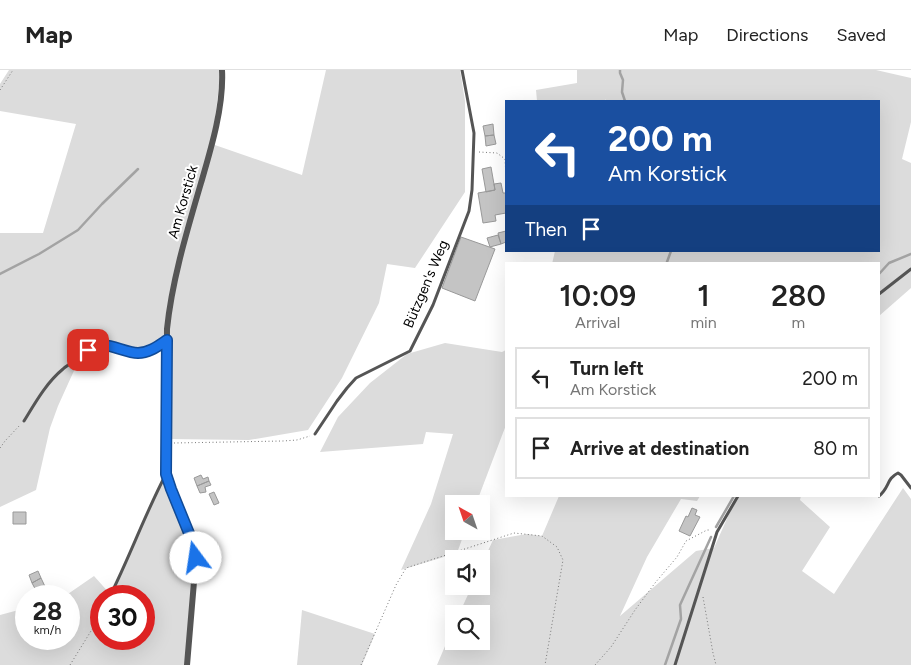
<!DOCTYPE html>
<meta charset="utf-8">
<style>
body{margin:0;font-family:Figtree,sans-serif;background:#f6f6f6;color:#222;height:100vh;display:flex;flex-direction:column;font-size:19px;white-space:nowrap}
*{box-sizing:border-box;margin:0}
p{font-size:16px;color:#767676}
.icon{flex:none;width:28px;height:28px;fill:none;stroke:currentColor;stroke-width:2;stroke-linecap:round;stroke-linejoin:round}
.map{position:relative;flex:1;overflow:hidden}
.details{position:absolute;left:505px;top:192px;width:375px;height:235px;display:flex;flex-direction:column;background:#fff;border-radius:0px;box-shadow:0 5px 20px #0002}
.details>*{flex:none}
.banner{position:absolute;left:505px;top:30px;width:375px;height:152px;border-radius:0px;box-shadow:0 5px 20px #0002;background:#1a4fa0;color:#fff;overflow:hidden}
.needle{width:32px;rotate:320deg}
.buttons{position:absolute;left:445px;top:425px;display:grid;gap:10px}
.buttons a{display:grid;place-items:center;width:45px;height:45px;border-radius:0px;background:#fff;box-shadow:0 5px 20px #0002;font-size:25px}
.speed{position:absolute;left:15px;top:515px;display:flex;gap:10px;font-size:25px;font-weight:700;text-align:center}
.speed>*{display:grid;place-content:center;width:65px;height:65px;border-radius:50%;background:#fff;box-shadow:0 5px 20px #0002;line-height:1}
.speed small{font-size:12px;font-weight:400}
.speed .limit{border:8px solid #d22;background:#fff;color:#111}
.pin{position:absolute;display:grid;place-items:center;width:42px;height:42px;color:#fff;margin:-21px;border-radius:10px;box-shadow:0 2px 8px #0006}
.me{position:absolute;width:55px;margin:-28px;rotate:346deg;stroke-linejoin:round;filter:drop-shadow(0 0 4px #0008)}
.turn{display:flex;align-items:center;gap:18px;height:105px;padding:0 20px;font-size:22px}
.turn .icon{width:65px;height:65px;stroke-width:2.5}
.turn b{display:block;font-size:35px;line-height:42px}
.then{display:flex;align-items:center;height:48px;padding:0 20px;background:#0003;gap:10px;font-size:19px}
.eta{display:flex;justify-content:space-evenly;align-items:center;height:85px;text-align:center}
.eta b{font-size:30px;font-weight:600;line-height:35px}
ul{padding:0;list-style:none}
li{display:flex;align-items:center;gap:15px;height:62px;margin:0 10px 8px;padding:0 10px;border:2px solid #e0e0e0;border-radius:0px}
li div{flex:1}
li b{display:block;font-size:19px}
li em{font-style:normal}
header{display:flex;align-items:center;gap:30px;box-sizing:border-box;height:70px;padding:0 25px;background:#fff;border-bottom:1px solid #e0e0e0}
header strong{font-size:24px}
nav{display:flex;gap:28px;margin-inline-start:auto;font-size:18px}
.map>svg:first-child{display:block}
.green{fill:#dcdcdc;fill-rule:evenodd}
.lines{fill:none;stroke-linecap:round;stroke-linejoin:round}
.stream{stroke:#a3a3a3;stroke-width:2.5}
.building{fill:#c4c4c4;stroke:#999}
.path{stroke:#777;stroke-width:1;stroke-dasharray:1 2.5;stroke-linecap:butt}
.service{stroke:#555;stroke-width:3}
.minor{stroke:#555;stroke-width:6}
.route-casing{stroke:#114b97;stroke-width:12}
.route{stroke:#1a73e8;stroke-width:9}
.labels{text-anchor:middle;dominant-baseline:central;stroke-width:4;stroke-linejoin:round;paint-order:stroke}
.street-label{font-size:14px;fill:#000;stroke:#fff}
</style>
<header>
<strong>Map</strong>
<nav><a>Map</a><a>Directions</a><a>Saved</a></nav>
</header>
<div class="map">
<svg width="911" height="595" viewBox="0 0 911 595">
<rect width="100%" height="100%" fill="#fff"/>
<path class="green" d="M9,0H221L212,74L302,105L326,0H460L465,31V122L415,198L387,194L379,233L342,308L308,360L249,370L169,369L167,270L156,277L138,283L97,275L77,294L58,336L50,358L36,420L0,437V163H43L76,54L0,41V14Z
M577,0H876L911,8V52L902,89L911,93V218L879,246V194H552L555,181H879V31H606L605,29V31H537L536,20L577,13Z
M445,273L502,282L506,280V355L476,434H454V461H465L457,483L401,500L431,434L453,364L426,362L423,374L320,382L338,347L370,313L407,284Z
M166,404L195,478L190,595H0V545L26,538V569H69V526H65L94,506L111,525ZM101,526H144V569H101Z
M903,418L911,429V595H437L454,555V571H481V544H459L472,516H481V496L493,470L527,464L542,466L559,426H700L697,431L681,429L647,487L620,546L696,481L714,478L737,426H801L800,430L830,457L802,501L834,524Z
M302,540L375,564L362,595H297Z"/>
<g class="lines">
<path class="stream" d="M620,0V3L623,10L622,22L625,31
M668,194L667,192L671,181
M0,204L39,184L78,160L102,134L138,99
M879,204L889,193L911,184
M716,457L734,426
M665,595L681,549L680,535L711,467"/>
</g>
<path class="building" d="M493,54L494,65L485,66L483,56Z
M494,65L496,74L486,76L485,66Z
M491,97L495,120L486,122L482,99Z
M501,113L503,123H506V143L495,145L496,151L483,153L478,123L495,120L494,114Z
M506,161V172L501,174L498,163Z
M498,165L501,174L490,177L487,168Z
M461,167L495,179L475,231L442,218Z
M201,405L203,409L208,407L209,411L197,416L194,408Z
M209,411L211,415L205,417L206,422L200,423L197,416Z
M214,422L219,433L214,435L209,424Z
M692,438L697,440L695,445L700,447L690,466L679,461L686,446L688,447Z
M13,442H26V454H13Z
M38,501L41,508L32,513L29,505Z
M41,508L49,525L46,526H39L32,513Z"/>
<g class="lines">
<path class="path" d="M0,20L13,0
M479,82L497,83L505,89L506,105
M174,373L283,371L297,370L310,366
M0,378L5,371L20,355
M703,527L713,583L716,595
M70,595L99,548L101,542
M361,595L396,515L406,498L514,463L542,466L557,477L563,490L545,595
M595,595L611,577L635,540L655,513L677,487L686,471L707,460H711"/>
<path class="service" d="M879,224L911,199
M24,351C35,333 46,313 63,299C68,294 74,292 79,289C85,284 89,275 97,275C103,274 110,277 116,278C138,285 148,284 166,270
M315,364L337,331L347,318L356,308L410,281L433,235L469,141L472,120L474,63L462,0
M879,426C890,417 886,409 898,403L901,405L911,418
M110,526C130,486 145,444 166,404
M675,595L717,462L738,426"/>
<path class="minor" d="M187,595L196,488L195,478L171,419L166,403L167,259C172,210 187,161 201,113C211,79 224,36 222,0"/>
</g>
<g class="lines">
<g class="route-casing">
<path id="route" d="M88,280C102,267 122,283 138,283C149,283 158,276 167,270L166,404L171,419L195,478L196,488"/>
</g>
<use href="#route" class="route"/>
</g>
<g class="labels">
<g class="street-label">
<text transform="translate(183 132) rotate(-74)">Am Korstick</text>
<text transform="translate(426 214) rotate(-67)">Bützgen's Weg</text>
</g>
</g>
</svg>
<div class="buttons">
<a><svg class="needle" viewBox="-14 -14 28 28"><path d="M0-13l5 13h-10z" fill="#e53935"/><path d="M0 13l5-13h-10z" fill="#767676"/></svg></a>
<a><svg class="icon" aria-label="sound" viewBox="0 0 24 24"><path d="M4 9h4l5-4v14l-5-4H4zM17 9q2 3 0 6"/></svg></a>
<a><svg class="icon" aria-label="search" viewBox="0 0 24 24"><circle cx="10" cy="10" r="6"/><path d="M15 15l6 6"/></svg></a>
</div>
<div class="speed"><div>28<small>km/h</small></div><div class="limit">30</div></div>
<div class="pin" style="left:88px;top:280px;background:#d93025"><svg class="icon" aria-label="arrive" viewBox="0 0 24 24"><path d="M6 21V4h12l-3 4 3 4H6"/></svg></div>
<svg class="me" style="left:196px;top:488px" viewBox="-20 -20 40 40"><circle r="19" fill="#fff"/><path d="M0-13L10 11 0 6-10 11z" fill="#1a73e8"/></svg>
<div class="banner">
<div class="turn"><svg class="icon" aria-label="left" viewBox="0 0 24 24"><path d="M17 20v-9H6M10 6l-5 5 5 5"/></svg><div><b>200 m</b>Am Korstick</div></div>
<div class="then">Then<svg class="icon" aria-label="arrive" viewBox="0 0 24 24"><path d="M6 21V4h12l-3 4 3 4H6"/></svg></div>
</div>
<section class="details">
<div class="eta">
<div><b>10:09</b><p>Arrival</p></div>
<div><b>1</b><p>min</p></div>
<div><b>280</b><p>m</p></div>
</div>
<ul>
<li><svg class="icon" aria-label="left" viewBox="0 0 24 24"><path d="M17 20v-9H6M10 6l-5 5 5 5"/></svg><div><b>Turn left</b><p>Am Korstick</p></div><em>200 m</em></li>
<li><svg class="icon" aria-label="arrive" viewBox="0 0 24 24"><path d="M6 21V4h12l-3 4 3 4H6"/></svg><div><b>Arrive at destination</b></div><em>80 m</em></li>
</ul>
</section>
</div>
